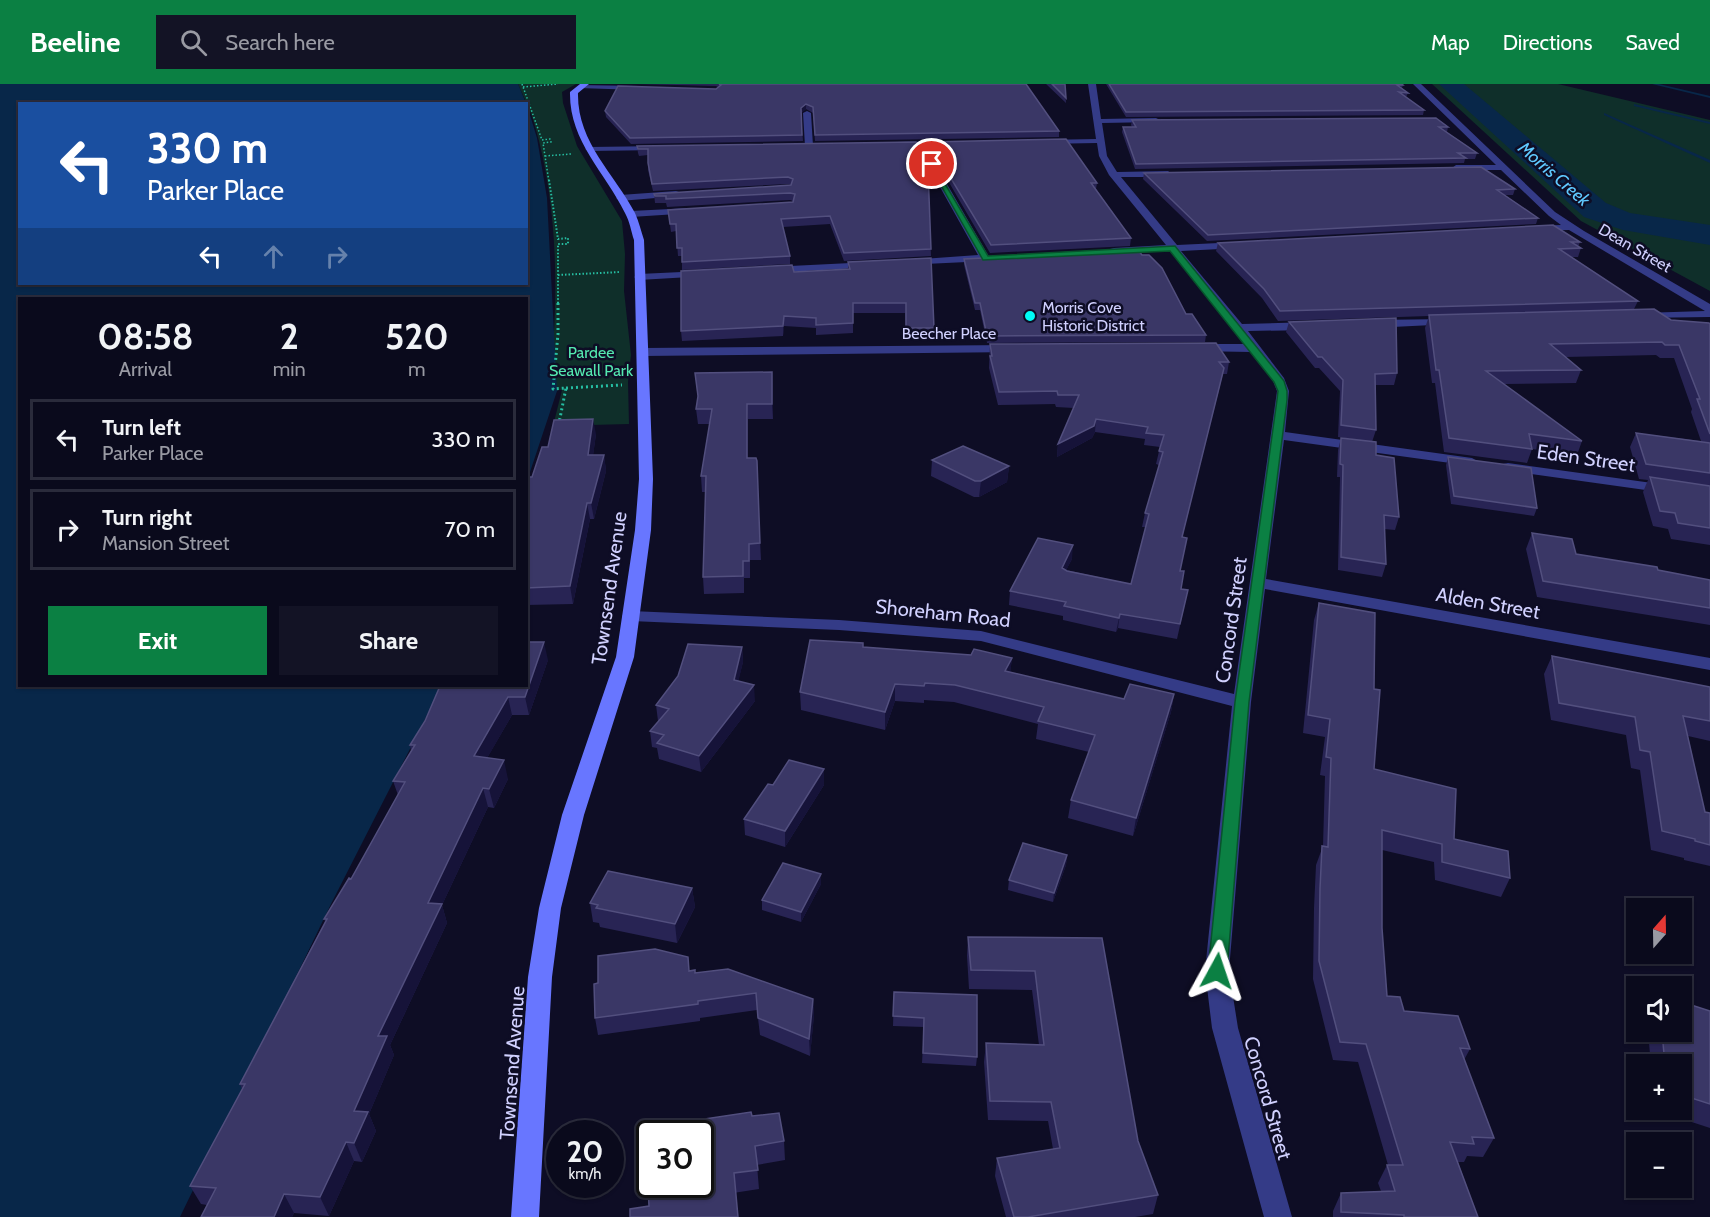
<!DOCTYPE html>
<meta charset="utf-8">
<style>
body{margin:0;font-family:Cabin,sans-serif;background:#131325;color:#f1f3f6;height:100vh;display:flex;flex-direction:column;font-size:22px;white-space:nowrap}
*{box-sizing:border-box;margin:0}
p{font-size:20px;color:#999aa3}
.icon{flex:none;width:33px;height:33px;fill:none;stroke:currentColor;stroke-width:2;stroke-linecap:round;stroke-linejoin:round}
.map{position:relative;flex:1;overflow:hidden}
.panel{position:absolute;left:18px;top:213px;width:510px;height:390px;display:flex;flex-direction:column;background:#0a0a1c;border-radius:0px;box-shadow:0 2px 4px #0004,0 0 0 2px #2a2b3b}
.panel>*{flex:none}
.top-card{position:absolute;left:18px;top:18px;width:510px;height:183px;border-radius:0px;box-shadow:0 2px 4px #0004,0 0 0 2px #2a2b3b;background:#1a4fa0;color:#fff;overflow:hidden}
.needle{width:39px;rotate:20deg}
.tools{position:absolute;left:1626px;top:814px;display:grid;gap:12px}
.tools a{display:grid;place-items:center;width:66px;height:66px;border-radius:0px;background:#0a0a1c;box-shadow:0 2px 4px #0004,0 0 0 2px #2a2b3b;font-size:30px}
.speed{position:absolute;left:546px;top:1036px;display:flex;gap:12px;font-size:30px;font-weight:700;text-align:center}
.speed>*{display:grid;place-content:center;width:78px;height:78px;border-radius:50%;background:#0a0a1c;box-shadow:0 2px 4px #0004,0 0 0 2px #2a2b3b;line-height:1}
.speed small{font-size:15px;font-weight:400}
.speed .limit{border:3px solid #111;border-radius:9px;background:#fff;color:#111}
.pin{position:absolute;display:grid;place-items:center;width:51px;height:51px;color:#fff;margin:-26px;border:3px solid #fff;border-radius:50%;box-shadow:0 2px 6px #0007}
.me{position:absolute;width:66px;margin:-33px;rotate:5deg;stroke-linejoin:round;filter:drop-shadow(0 0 4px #0008)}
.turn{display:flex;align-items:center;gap:21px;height:126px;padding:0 30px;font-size:27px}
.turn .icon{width:78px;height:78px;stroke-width:2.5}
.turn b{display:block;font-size:42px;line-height:51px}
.lanes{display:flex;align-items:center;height:57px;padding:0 30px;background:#0003;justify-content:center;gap:30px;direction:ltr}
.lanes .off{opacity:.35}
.eta{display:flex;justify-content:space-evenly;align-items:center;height:102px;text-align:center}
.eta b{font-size:36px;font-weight:700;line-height:42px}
.action{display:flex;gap:12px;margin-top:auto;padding:12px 30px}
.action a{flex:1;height:69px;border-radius:0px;background:#0b8043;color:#fff;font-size:24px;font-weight:700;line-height:69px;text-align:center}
.action a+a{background:#131325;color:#f1f3f6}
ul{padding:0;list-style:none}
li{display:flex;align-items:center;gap:18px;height:81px;margin:0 12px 9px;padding:0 18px;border:3px solid #2a2b3b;border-radius:0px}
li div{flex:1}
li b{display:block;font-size:22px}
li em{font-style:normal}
header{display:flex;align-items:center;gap:36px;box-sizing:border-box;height:84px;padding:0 30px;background:#0b8043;color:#fff}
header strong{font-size:28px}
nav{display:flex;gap:33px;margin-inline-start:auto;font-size:21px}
.search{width:420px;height:54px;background:#131325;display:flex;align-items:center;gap:15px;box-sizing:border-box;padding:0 21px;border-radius:0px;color:#999aa3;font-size:22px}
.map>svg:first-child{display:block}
.green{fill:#0f2f2a}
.water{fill:#082749}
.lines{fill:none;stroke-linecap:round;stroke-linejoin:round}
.stream{fill:#082749;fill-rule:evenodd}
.river{fill:#082749;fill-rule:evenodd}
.path-far2{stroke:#26bea2;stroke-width:1.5;stroke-dasharray:1.5 2;stroke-linecap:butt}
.path-far1{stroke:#26bea2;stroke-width:2;stroke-dasharray:1.5 2;stroke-linecap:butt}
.path{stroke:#26bea2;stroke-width:3;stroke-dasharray:2 3;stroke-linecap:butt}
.lane{fill:#343b87;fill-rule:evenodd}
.street{fill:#343b87;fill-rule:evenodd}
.secondary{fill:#6876ff;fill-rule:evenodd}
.wall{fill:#282454}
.shaded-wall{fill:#161339}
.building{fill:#3a3766;stroke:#524f7e;stroke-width:1.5;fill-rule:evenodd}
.route{fill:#0b8043;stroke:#07532c;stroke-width:1.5}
.poi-dot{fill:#00fcf6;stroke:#0e0d25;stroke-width:2}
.labels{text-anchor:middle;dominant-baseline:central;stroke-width:5;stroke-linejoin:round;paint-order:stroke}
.far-street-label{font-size:16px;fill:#d1d1ff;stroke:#0e0d25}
.far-poi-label{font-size:16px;fill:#d1d1ff;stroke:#0e0d25;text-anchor:start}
.far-park-label{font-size:16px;fill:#54e8b0;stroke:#0e0d25}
.far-water-label{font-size:18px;font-style:italic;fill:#5fc9ff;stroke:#0e0d25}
.street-label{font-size:20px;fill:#d1d1ff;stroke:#0e0d25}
</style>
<header>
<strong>Beeline</strong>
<div class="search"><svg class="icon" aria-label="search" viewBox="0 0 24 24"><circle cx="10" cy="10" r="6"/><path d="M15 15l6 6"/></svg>Search here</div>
<nav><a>Map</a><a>Directions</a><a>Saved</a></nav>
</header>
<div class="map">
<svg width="1710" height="1133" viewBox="0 0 1710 1133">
<rect width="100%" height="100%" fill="#0e0d25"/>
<path class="green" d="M518,0H576L562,8L563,19L577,62L622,137L625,170L624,207L631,271L628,298L629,340L553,342L562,306H549C559,221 559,125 535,42C531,27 524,14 518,0Z
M1432,0H1558L1710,36V207L1581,137Z"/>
<path class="water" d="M0,0H518L526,19L20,20V200H526L527,21L537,54L547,114L557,307L527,397L526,214H20V602H442L331,820L180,1133H0Z"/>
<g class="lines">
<path class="stream" d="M1652,0H1659L1710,12V14Z
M1634,20L1710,38V40L1634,22Z
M1604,29L1710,76V79L1604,31Z"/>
<path class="river" d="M1439,0H1464L1606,119L1630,129L1710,141V161L1623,146L1584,133Z"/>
<path class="path-far2" d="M522,0L542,56L550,55L551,58L543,59L549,98
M523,3L558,0
M545,72L571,70"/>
<path class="path-far1" d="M549,96L558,155L568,154V160H558V220
M558,191L620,188"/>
<path class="path" d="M558,219V250L553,305L566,304L559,339
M566,304L622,301"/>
<path class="lane" d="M580,1L639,2L642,4L639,6L578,4Z
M676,107L679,108V112L620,117L616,114L620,111Z
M690,124L694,127L693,129L631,133L627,130L631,127Z"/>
<path class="street" d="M1088,0H1096L1101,35L1156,34L1160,36L1156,38L1102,39L1107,72L1117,88L1168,87L1172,90L1168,93H1121L1177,161L1240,158L1245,161L1240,164L1181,167L1242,240L1311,238L1317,242L1311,246L1248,247L1284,294L1289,307L1285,348L1472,374L1479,378L1472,382L1284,356L1266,495L1710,574V586L1265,505L1251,618L1229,887L1238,944L1292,1133H1264L1212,944L1205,887L1232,622L981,557L839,546L631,537L625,536L622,532L625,528L631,527L839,536L981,547L1234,610L1277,307L1273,297L1251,268L1192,267V261L1196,260H1246L1171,167L1110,169V165L1114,164L1166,161L1109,91L1099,72L1097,59L1042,60L1038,58L1042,56L1096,55Z
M1413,0H1421L1555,128L1584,147L1710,220V233L1638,234L1636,232L1642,229L1705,227L1569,146L1531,147V143L1534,142L1561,141L1549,132L1501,86H1453L1452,84L1456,81H1496Z
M807,27L811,29L813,62L809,64L805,62L803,29Z
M957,57V61H954L925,62L988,171L993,174L988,177L904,181L903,179L908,176L978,171L917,62H895L891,60L895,58Z
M663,62L664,64L660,66L589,67L585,65L589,63Z
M871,178L875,179V183L770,189L765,186L770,183Z
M703,187L707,188V192L639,196L634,193L639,190Z
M1449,235L1453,236V240L1372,244L1366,240L1372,236Z
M1013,261L1017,262V268L643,272L637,268L643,264Z
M1508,379L1710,407V415L1503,386L1501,383L1503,380Z"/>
<path class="secondary" d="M580,0H589L578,9C577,58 614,89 635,129C639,138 641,147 644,156L653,395L651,446L634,573L584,731L561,824L552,893L539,1133H511L528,893L539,824L562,731L616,573L635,446L639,395L634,156C631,147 630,138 625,129C605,88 569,57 570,8Z"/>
</g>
<path class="wall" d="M637,0H1026L1059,47V53L815,57L813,29L806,25L801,29L803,57L631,60L606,33L605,27L716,5L718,3L716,2Z
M1046,0H1065L1066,19Z
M1106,0H1402L1403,1L1402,4L1408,9L1406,13L1424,26L1423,31L1126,33Z
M1132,36L1448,43L1447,48L1477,69L1475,75H1465L1464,79L1135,85L1122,48L1123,43H1132L1131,41Z
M929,58L1097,99L1096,105L1131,154L1130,162L990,169L929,64Z
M637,62L932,86V93H928L931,172L844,177L830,140L783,143L790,172V180L682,186V172H678L676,147L671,148L668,126L793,118V117L790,116L667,123L666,119H655L654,110L791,101L788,100L653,107L648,86V71L639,72L638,69Z
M1144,89L1515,105L1513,111H1505L1538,134L1536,140L1207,157L1143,95Z
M1580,158L1578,163L1581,164L1578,173H1572L1638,217L1634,225L1671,236L1710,240V461L1671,455L1668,445L1653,442L1643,408L1648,396L1639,395L1630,363L1636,349L1701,357L1691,328L1692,325L1674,274H1660L1656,271L1565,273L1581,286L1576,299L1504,300L1582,357L1577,371L1532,365L1527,379L1444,368L1435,299H1432L1425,244L1429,232L1278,237L1262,214L1216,167L1218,159Z
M931,174L934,255L906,254L905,229H853V249L816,251V244L784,242L783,252L682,257L681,247L794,188L848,185V178Z
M964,175L1186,230L1206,251L1205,258L987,259L980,226H975L964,181Z
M1289,238L1397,289L1394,301H1375L1376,346L1372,358L1338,353L1340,307L1319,284H1315L1286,248Z
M990,260L1229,278L1227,290H1223L1182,453L1180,487L1181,505L1188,506L1177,555L1118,544L1116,548L1063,536V532L1009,521L1010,507L1072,475L1066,486L1131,500L1146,443H1142L1145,429L1159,381L1156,380L1160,363L1144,361L1145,355L1095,348L1092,354L1057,373L1058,360L1074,324L1056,323L1055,320L998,321L989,284Z
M695,289L773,302V335H748V374H756L761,476H750V494H744V509L704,510L703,493L706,408H702L701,392L710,340H698L696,325L698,316Z
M596,350L593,371H604L606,387L594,435H590L573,520L526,521V395L532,393L548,363Z
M1341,354L1376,371L1399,433L1395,446L1384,445L1386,480L1382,493L1338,486L1340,393H1337L1338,366Z
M1448,373L1537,424L1534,432L1451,420L1446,381Z
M932,376L1009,382L1007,398L979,413H974L931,392Z
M1532,449L1576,470L1710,496V541L1537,513L1526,465Z
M1319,519L1374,685L1454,755L1510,794L1501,813L1435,796L1434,778L1382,766V844L1387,912L1404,927L1470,965L1464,976L1494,1054L1483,1073L1467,1072L1464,1078H1458L1478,1133H1333V1127L1341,1109L1381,1107L1378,1099L1387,1081H1388L1358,978L1333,976L1313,895L1314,824L1316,781L1323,762L1325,692L1320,691L1325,653L1303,649L1314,536Z
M742,563L743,578L738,597L755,617L701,688L659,675L657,664L652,663L650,647L659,637H658L656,621Z
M863,563L1012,574L1010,588L1124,615L1174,610L1171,628L1133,752L1068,734L1071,716L1089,668L1036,655L1038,640L954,618L924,616V619L895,617L885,646L801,626L800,608Z
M1552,572L1710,603V657L1688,652L1705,728L1710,729V782L1684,776V774L1651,766L1640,686L1631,684L1626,651L1551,636L1544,590Z
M548,576L529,631H512L487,674L508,695L494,724L488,723L442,821L447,839L390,961L394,971L369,1030L376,1047L362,1078L354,1077L329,1132L294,1129L292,1133H201L207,1121L201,1120L190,1102L242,1005L240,1000L325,837L324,835L351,795L398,711L393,697L411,667L410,661Z
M773,701H824L785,763L745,751L744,735Z
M1067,771L1066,781L1053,818L1008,806L1009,796Z
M821,800L801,838L762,826V816Z
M692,804L695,823L677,859L600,843L599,839L593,838L590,819Z
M968,853L1102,854L1138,1057L1158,1111L1153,1130L1135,1133H1006L995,1092L997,1074L1053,1065L1048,1037L988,1036L984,978L986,959L1039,961L1032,906L969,905L967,872Z
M690,887L813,915L814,931L810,972L760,951L757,926L700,934V937L598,951L595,934Z
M894,908L977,973L976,982L922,979L924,943L893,942Z
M1710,927V1044L1655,1026H1682V981H1651L1648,948H1682Z
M752,1032L784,1057L785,1076L757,1081L759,1105L649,1122Z"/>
<path class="shaded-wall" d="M806,20V25L801,29V24Z
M928,86H932V93H928Z
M784,232V242L783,252V242Z
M1224,284L1221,296L1179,467L1182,453Z
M772,288L773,302V335L772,320Z
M747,320L748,335V389L747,374Z
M593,335L596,350L591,387L588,371Z
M1096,335L1095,348L1092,354L1057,373L1058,360Z
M604,371L606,387L594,435L591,419Z
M1009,382L1007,398L979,413L981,397Z
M587,419L590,435L573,520L570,502Z
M1073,461L1072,475L1060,498L1062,484Z
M1120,530L1118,544L1116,548L1119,534Z
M544,558L548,576L529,631L525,613Z
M742,563L743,578L735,612L734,596Z
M1012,574L1010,591L1005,587Z
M895,600V617L885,646V628Z
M754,601L755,617L701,688L699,672Z
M1174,610L1171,628L1133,752L1136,734Z
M508,613L512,631L478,690L474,672Z
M504,676L508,695L494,724L489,705Z
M824,685V701L785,763V747Z
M483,704L488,723L442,821L447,839L390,961L394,971L369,1030L376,1047L362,1078L354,1059V1027L378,952L428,819Z
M1067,771L1066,781L1053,818L1054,809Z
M821,790V800L801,838V828Z
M692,804L695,823L677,859L675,840Z
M813,915L814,931L810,972L809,955Z
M346,1058L354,1077L329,1132L320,1113Z
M284,1110L294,1129L292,1133H274Z"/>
<path class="building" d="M719,0H1026L1059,47L815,51L813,23L806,20L801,24L802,51L630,54L605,27L618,2L716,5L721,1Z
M1052,0H1065L1066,14Z
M1109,0H1402L1403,1H1397L1408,9L1399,8L1424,26L1126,28Z
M1436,34L1448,43H1439L1477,69H1458L1466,74L1136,80L1123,43H1136L1132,36Z
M1066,55L1097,99H1091L1131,154L991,161L929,58Z
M916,58L932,86H928L931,165L844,169L830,132L781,135L790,172L682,178V164H677L676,140H670L668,126L793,118L795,110L790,109L666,115V112H655L654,110L791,101L793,95L788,93L652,100L648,79V65H638L637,62Z
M1481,83L1515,105L1497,106L1538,134L1208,151L1144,89Z
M1553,141L1580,158H1571L1581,164L1559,165L1638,217L1280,227L1264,205L1218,159Z
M1138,166L1142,171H1149L1162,184L1186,230H1192L1206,251L987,252L980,219H975L964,175Z
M931,174L934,244H906V219H853V239L816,241V234L784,232L783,242L681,247V187L792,181L794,188L850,185L848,178Z
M1654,225L1671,236L1709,239L1710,240V350L1697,315H1700L1679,261H1665L1662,258L1550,260L1581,286L1486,287L1582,357L1529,350L1532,365L1449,354L1439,286H1436L1429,231Z
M1396,234L1397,289L1375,290L1376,346L1341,341L1343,296L1322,273H1318L1289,238Z
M1216,259L1229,278H1219L1224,284L1182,453L1187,454L1180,487H1184L1181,505L1188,506L1180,540L1120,530L1119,534L1064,522L1066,518L1010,507L1038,454L1073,461L1062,484L1067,487L1131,500L1149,430L1145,429L1163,368L1159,367L1164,351L1146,349L1148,343L1096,335L1094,342L1058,360L1079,311H1058L1057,307L999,308L990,272H992L990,260Z
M772,288V320H747V374H756L757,377L760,459L749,460V477H743V492L703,493L706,392H701L712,325H696L698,312L695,289Z
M593,335L588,371H604L591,419H587L570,502L526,504L527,393H532L542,363H548L554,336Z
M1636,349L1710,359V389L1646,380Z
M1341,354L1376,358V371L1394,374L1399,433L1384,431L1386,480L1341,473L1343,381L1340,380Z
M963,362L1009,382L981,397H975L932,376Z
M1448,373L1531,384L1537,424L1454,412Z
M1650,393L1710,402V444L1678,439L1675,429L1660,427Z
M1532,449L1572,455L1576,470L1657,483L1658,486L1710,496V524L1543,497Z
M1319,519L1375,529L1374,605L1380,606L1374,685L1456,705L1454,755L1508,767L1510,794L1442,778V760L1382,746V844L1387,912L1400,913L1404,927L1458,932L1470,965L1460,964L1494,1054L1472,1053L1474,1060L1450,1058L1478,1133H1404V1131L1341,1128V1109L1395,1107L1387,1081H1403L1366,960L1340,958L1319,877L1320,805L1322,762L1328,763L1331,674L1326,673L1330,635L1308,631Z
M810,556L863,559V563L971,571L974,565L1012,574L1005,587L1124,615L1130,600L1174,610L1136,734L1071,716L1095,651L1038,637L1044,623L955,601L925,599L924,602L895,600L885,628L800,608Z
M526,558H544L525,613H508L474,672L504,676L489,705L483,704L428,819L442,820L378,952H387L354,1027L368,1028L354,1059L346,1058L320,1113L284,1110L274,1133H201L216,1104L190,1102L245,1000H240L327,835H324L349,794L351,795L405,698L393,697L415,661H410L425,637L440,602H526Z
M688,560L742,563L734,596L754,601L699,672L657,659L664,651L650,647L669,625L656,621L678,592Z
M1552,572L1710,603V637L1683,632L1705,728L1710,729V761L1695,757V755L1662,747L1650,668L1640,666L1635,633L1559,619Z
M789,676L824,685L785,747L744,735L768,700L773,701Z
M1023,759L1067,771L1054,809L1009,796Z
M783,779L821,790L801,828L762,816Z
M608,787L692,804L675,840L596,824L598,821L590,819Z
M968,853L1102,854L1138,1057L1158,1111L1028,1133H1014L997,1074L1060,1064L1051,1018L990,1017L986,959L1044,961L1035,887L971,886Z
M655,865L688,873L689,887L695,886V889L728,885L813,915L809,955L758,934L756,909L698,917V920L595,934L594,900L598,899V872Z
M894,908L977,911V973L923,969L924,934L893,932Z
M1682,918L1710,927V1020L1682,1011V981H1665L1662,948H1682Z
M751,1028L752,1032L779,1029L784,1057L755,1062L758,1086L734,1089L738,1133H630V1125L649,1122L645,1044ZM650,1050H700V1101H650Z"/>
<path class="route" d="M932,78L988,172L1175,162L1284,297L1287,307V316L1249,618L1227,887L1224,892L1217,894L1211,892L1208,887L1235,618L1277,316L1278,307L1274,298L1170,167L983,176L929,80Z"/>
<circle class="poi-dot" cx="1030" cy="232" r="6"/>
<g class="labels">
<g class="far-street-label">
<text transform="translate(1635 164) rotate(30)">Dean Street</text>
<text x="949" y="249">Beecher Place</text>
</g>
<g class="far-poi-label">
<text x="1042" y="223">Morris Cove<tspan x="1042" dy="18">Historic District</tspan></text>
</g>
<g class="far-park-label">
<text x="591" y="268">Pardee<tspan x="591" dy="18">Seawall Park</tspan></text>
</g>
<g class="far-water-label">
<text transform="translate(1554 90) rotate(41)">Morris Creek</text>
</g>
<g class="street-label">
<text transform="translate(1586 374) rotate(8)">Eden Street</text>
<text transform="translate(609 504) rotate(-82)">Townsend Avenue</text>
<text transform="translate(1488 519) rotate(10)">Alden Street</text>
<text transform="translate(943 529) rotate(6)">Shoreham Road</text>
<text transform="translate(1231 536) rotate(-82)">Concord Street</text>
<text transform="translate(512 979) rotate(-86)">Townsend Avenue</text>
<text transform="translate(1268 1014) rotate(74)">Concord Street</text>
</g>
</g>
</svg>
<div class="tools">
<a><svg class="needle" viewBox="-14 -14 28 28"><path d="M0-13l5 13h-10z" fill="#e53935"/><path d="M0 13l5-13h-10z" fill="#999aa3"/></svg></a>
<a><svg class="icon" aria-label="sound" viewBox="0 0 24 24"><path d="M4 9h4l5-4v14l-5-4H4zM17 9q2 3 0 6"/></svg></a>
<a>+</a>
<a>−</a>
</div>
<div class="speed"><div>20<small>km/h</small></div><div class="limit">30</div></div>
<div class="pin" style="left:932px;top:80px;background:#d93025"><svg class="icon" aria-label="arrive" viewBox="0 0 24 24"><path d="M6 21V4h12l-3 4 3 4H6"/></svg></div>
<svg class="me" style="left:1217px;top:887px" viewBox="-20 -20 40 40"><path d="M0-17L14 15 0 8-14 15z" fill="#0b8043" stroke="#fff" stroke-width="4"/></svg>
<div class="top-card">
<div class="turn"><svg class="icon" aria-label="left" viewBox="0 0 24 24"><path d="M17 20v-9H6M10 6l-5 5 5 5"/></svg><div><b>330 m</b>Parker Place</div></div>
<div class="lanes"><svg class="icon" aria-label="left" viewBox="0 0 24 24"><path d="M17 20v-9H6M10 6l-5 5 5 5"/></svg><svg class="icon off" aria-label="ahead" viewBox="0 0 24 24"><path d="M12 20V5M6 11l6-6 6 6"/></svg><svg class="icon off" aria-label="right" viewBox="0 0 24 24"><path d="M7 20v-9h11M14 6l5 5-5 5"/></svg></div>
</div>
<section class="panel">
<div class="eta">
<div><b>08:58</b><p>Arrival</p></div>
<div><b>2</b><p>min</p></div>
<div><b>520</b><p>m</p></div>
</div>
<ul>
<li><svg class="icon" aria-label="left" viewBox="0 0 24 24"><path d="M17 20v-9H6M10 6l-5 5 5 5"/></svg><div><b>Turn left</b><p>Parker Place</p></div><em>330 m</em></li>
<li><svg class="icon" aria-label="right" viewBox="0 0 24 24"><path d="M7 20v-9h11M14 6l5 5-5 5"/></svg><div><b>Turn right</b><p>Mansion Street</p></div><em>70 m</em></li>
</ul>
<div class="action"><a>Exit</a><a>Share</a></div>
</section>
</div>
